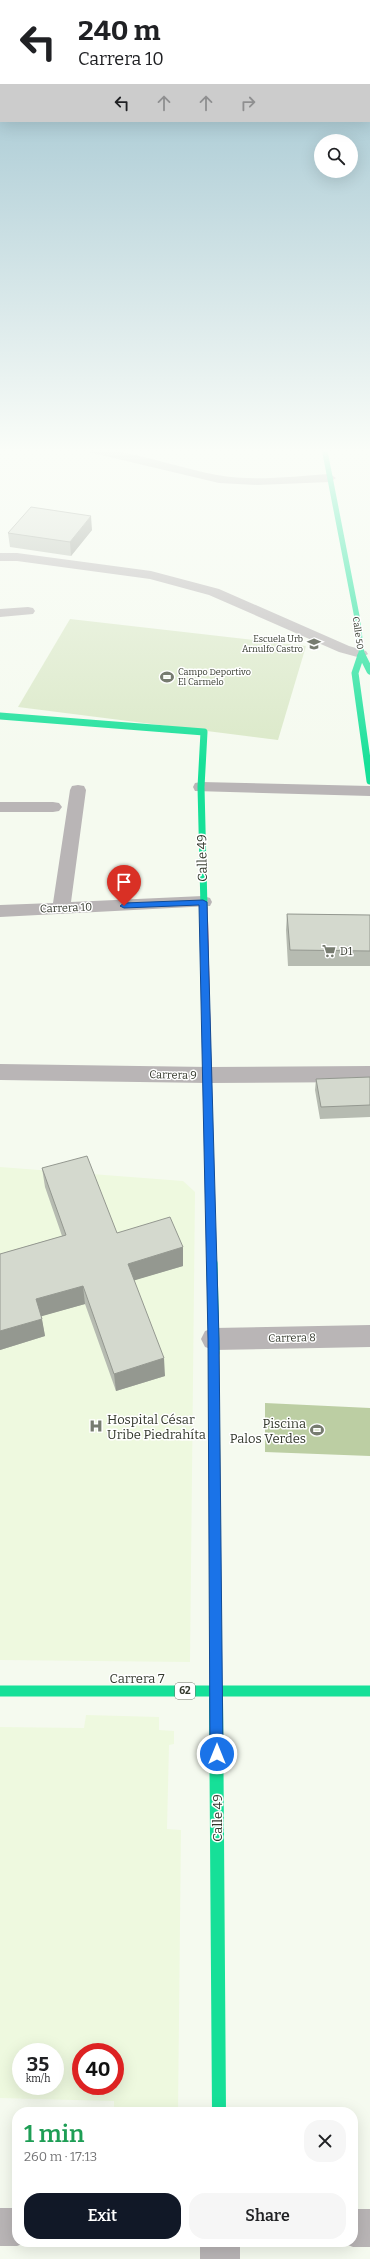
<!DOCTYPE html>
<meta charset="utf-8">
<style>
body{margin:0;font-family:Bitter,serif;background:#f6f6f6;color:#202124;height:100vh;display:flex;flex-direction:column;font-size:15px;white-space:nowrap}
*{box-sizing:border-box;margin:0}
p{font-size:13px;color:#757577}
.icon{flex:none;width:22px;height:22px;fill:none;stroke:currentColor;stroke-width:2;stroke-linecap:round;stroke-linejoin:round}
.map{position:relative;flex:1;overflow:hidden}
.sheet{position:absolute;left:12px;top:2107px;width:346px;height:140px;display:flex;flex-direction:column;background:#fff;border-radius:16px;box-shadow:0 4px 16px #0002}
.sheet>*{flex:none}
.top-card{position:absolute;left:0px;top:0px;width:370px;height:122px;box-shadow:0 4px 16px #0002;background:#fff;color:#202124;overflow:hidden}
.buttons{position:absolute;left:314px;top:134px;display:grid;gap:8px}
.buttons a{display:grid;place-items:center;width:44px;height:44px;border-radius:50%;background:#fff;box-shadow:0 4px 16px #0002;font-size:20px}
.speed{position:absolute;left:12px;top:2043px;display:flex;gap:8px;font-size:20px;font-weight:700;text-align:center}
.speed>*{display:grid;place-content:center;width:52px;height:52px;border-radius:50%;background:#fff;box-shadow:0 4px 16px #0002;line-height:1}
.speed small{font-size:10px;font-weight:400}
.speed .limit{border:6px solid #d22;background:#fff;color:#111}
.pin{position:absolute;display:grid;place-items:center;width:34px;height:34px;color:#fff;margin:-41px -17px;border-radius:50% 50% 50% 0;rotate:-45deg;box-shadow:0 0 4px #0007}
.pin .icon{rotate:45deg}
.me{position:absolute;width:44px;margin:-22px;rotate:0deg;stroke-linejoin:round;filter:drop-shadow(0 0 3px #0008)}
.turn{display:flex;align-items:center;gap:14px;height:84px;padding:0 12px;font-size:18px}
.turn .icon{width:52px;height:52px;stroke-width:2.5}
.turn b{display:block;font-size:28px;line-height:34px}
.lanes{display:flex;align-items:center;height:38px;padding:0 12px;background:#0003;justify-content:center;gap:20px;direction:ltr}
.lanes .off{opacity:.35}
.round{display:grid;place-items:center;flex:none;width:42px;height:42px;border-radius:16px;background:#f6f6f6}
.headline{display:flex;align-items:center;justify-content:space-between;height:68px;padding:0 12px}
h1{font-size:24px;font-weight:600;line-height:30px;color:#1e9e55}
.primary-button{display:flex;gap:8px;margin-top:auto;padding:8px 12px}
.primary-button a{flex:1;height:46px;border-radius:16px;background:#111827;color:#fff;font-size:16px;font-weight:600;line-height:46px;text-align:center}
.primary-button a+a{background:#f6f6f6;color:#202124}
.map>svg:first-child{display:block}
.built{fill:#eef9df;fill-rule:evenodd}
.green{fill:#dae8c7}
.water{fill:#bccea3}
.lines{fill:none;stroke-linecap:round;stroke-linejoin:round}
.lane{fill:#b9b5b6;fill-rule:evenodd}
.street{fill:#b9b5b6;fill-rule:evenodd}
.fast-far4{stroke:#16e098;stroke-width:5.5}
.fast-far3{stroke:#16e098;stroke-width:7}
.fast-far2{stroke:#16e098;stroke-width:8}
.fast-far1{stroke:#16e098;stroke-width:11}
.fast{stroke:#16e098;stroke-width:14}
.slow{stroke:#ffcf43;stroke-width:11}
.jam-far1{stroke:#f24e42;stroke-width:7}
.jam{stroke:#f24e42;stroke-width:8}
.wall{fill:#b6bbb1}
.shaded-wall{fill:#949890}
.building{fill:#d4d9ce;stroke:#949890}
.route{fill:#1a73e8;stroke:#114b97}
.labels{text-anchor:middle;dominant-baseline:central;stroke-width:3;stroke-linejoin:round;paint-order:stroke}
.far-street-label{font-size:9px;fill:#33382c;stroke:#fff}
.far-poi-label{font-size:9px;fill:#33382c;stroke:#fff;text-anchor:end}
.shield{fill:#fff;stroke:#70746b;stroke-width:1}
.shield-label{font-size:10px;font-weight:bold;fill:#33382c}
.street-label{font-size:11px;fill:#33382c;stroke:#fff}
.poi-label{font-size:11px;fill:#33382c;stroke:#fff;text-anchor:start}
.near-street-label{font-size:13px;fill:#33382c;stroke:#fff}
.near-poi-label{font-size:13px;fill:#33382c;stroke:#fff;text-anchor:start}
</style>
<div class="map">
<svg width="370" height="2259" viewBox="0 0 370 2259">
<rect width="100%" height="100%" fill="#f5faef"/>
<path class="built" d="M0,1167L183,1181L195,1192L190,1662L0,1660Z
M86,1715L159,1717V1730L174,1731V1744L169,1745L167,1829L181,1830L178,2112H114V2101L0,2098V1727L84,1728ZM21,2052H55V2086H21ZM81,2052H115V2086H81Z"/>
<path class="green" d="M70,619L306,646L278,740L18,707Z"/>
<path class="water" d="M265,1403L370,1408V1456L265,1452Z"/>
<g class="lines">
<path class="lane" d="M354,447H370V450Z"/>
<path class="street" d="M0,447H6V448L0,451Z
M74,447C123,447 170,466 217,475C254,482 294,476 330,474L336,478L330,482L257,485L219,483L80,450Z
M277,447H329L330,448L324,451L283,450Z
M0,553H17L151,571L219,589L349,646L366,651L368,654L361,658L339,652L209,595L150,579L17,561H0Z
M28,607L33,608L35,611L33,614L0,617V609Z
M201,782L370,786V796L195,791L193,787L195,783Z
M78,785L84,786L86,790L71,902L203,896L210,898L212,902L210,906L0,917V905L53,903L70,790L72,786Z
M0,802H53L59,803L62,807L59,811L53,812H0Z
M0,1064L208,1067L370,1066V1082L208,1083L0,1080Z
M370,1325V1347L214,1350L205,1347L201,1339L205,1331L214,1328Z
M0,2208H17V2242H28L17,2246H0Z
M353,2209H370V2247H353L340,2242H353Z
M200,2242H240V2259H200Z"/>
<path class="fast-far4" d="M324,447L357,617L362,656
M360,656L361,654"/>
<path class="fast-far3" d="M361,655L355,673L370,781
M362,655L370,671
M0,716L204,732L201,787L204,908"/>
<path class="fast-far2" d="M208,1095L212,1264"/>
<path class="fast-far1" d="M212,1263L214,1353
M216,1630V1700
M0,1691H370"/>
<path class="fast" d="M216,1699L219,2112"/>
<path class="slow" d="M214,1353L216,1630"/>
<path class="jam-far1" d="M204,908V922"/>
<path class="jam" d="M204,921L208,1095"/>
</g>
<path class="wall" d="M92,530L71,556L10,547L8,533Z
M287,914L370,915V966H288L286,930Z
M370,1077V1117L320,1119L315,1090L316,1079Z
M42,1168L117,1233L183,1247V1266L134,1280L165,1376L116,1391L85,1304L41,1316L45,1336L0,1350V1254L62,1236L45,1187Z"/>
<path class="shaded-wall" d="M91,516L92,530L71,556L70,542Z
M183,1247V1266L129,1282L128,1264Z
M83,1286L85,1304L39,1317L36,1299Z
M42,1319L45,1336L0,1350V1331Z
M164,1358L165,1376L116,1391L114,1374Z"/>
<path class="building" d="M31,507L91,516L70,542L8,533Z
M287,914L370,915V951L290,950Z
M370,1077V1105L321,1107L316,1079Z
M87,1156L117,1233L170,1217L183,1247L128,1264L164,1358L114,1374L83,1286L36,1299L42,1319L0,1331V1254L66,1235L42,1168Z"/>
<linearGradient id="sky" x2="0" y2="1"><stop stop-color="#96becc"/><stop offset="0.59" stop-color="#fafdf8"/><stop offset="1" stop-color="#fafdf8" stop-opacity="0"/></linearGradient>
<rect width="370" height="764" fill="url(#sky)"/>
<path class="route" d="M203,900L207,902L219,1339L223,1754L221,1758L217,1760L212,1758L210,1754L208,1339L199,905L124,908L120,906L124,903Z"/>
<defs>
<g id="school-bare" transform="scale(1.08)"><path d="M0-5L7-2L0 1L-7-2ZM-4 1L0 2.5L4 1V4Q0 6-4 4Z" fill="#777c70" stroke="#fff" stroke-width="2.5" paint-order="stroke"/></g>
<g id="stadium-bare" transform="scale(1.08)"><path d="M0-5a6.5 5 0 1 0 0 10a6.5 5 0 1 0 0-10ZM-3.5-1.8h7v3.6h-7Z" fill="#777c70" stroke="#fff" stroke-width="2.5" paint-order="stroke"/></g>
<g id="supermarket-bare" transform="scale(1.08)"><path d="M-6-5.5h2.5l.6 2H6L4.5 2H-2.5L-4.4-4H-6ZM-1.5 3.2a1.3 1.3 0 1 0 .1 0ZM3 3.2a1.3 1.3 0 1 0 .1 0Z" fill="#777c70" stroke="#fff" stroke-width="2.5" paint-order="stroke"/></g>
<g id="hospital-bare" transform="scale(1.08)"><path d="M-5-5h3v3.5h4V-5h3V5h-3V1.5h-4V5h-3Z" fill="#777c70" stroke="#fff" stroke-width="2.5" paint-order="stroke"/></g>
</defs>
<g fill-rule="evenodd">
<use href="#school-bare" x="314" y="644"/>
<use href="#stadium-bare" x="167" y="677"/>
<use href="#supermarket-bare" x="329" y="951"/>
<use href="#hospital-bare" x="96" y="1426"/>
<use href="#stadium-bare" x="317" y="1430"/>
</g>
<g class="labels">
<g class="far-street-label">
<text transform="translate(358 633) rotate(82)">Calle 50</text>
</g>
<g class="far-poi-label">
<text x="303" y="639">Escuela Urb<tspan x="303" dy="10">Arnulfo Castro</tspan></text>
<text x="178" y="672" text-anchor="start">Campo Deportivo<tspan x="178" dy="10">El Carmelo</tspan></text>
</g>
<rect class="shield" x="175" y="1683" width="20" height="16" rx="3"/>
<g class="shield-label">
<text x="185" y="1691">62</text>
</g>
<g class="street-label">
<text transform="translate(66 908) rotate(-2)">Carrera 10</text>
<text transform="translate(173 1075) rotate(1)">Carrera 9</text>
<text transform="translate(292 1338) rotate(-1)">Carrera 8</text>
</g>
<g class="poi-label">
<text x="340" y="951">D1</text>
</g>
<g class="near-street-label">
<text transform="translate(202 858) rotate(-91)">Calle 49</text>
<text x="137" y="1678">Carrera 7</text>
<text transform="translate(217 1818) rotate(-90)">Calle 49</text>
</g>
<g class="near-poi-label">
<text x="107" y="1419">Hospital César<tspan x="107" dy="15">Uribe Piedrahíta</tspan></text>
<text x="306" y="1423" text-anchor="end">Piscina<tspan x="306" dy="15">Palos Verdes</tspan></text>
</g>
</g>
</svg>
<div class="buttons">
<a><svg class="icon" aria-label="search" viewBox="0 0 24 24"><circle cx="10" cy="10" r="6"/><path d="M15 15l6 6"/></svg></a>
</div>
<div class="speed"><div>35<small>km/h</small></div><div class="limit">40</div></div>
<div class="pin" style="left:124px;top:906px;background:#d93025"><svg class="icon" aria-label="arrive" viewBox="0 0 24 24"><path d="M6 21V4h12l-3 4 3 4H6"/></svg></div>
<svg class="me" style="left:217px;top:1754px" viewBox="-20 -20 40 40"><circle r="17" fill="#1a73e8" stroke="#fff" stroke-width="3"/><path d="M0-11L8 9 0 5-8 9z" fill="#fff"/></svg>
<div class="top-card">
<div class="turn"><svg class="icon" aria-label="left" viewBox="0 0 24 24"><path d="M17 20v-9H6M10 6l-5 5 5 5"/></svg><div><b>240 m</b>Carrera 10</div></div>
<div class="lanes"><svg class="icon" aria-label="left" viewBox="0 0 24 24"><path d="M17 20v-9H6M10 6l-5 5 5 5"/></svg><svg class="icon off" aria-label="ahead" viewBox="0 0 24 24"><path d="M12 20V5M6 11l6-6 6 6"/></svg><svg class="icon off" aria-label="ahead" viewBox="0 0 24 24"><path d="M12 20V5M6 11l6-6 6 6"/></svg><svg class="icon off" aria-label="right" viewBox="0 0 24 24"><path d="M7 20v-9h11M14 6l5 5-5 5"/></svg></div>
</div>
<section class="sheet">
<div class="headline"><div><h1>1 min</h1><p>260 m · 17:13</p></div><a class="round"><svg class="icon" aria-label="close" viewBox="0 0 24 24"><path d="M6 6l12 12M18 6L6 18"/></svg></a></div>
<div class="primary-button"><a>Exit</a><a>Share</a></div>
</section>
</div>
